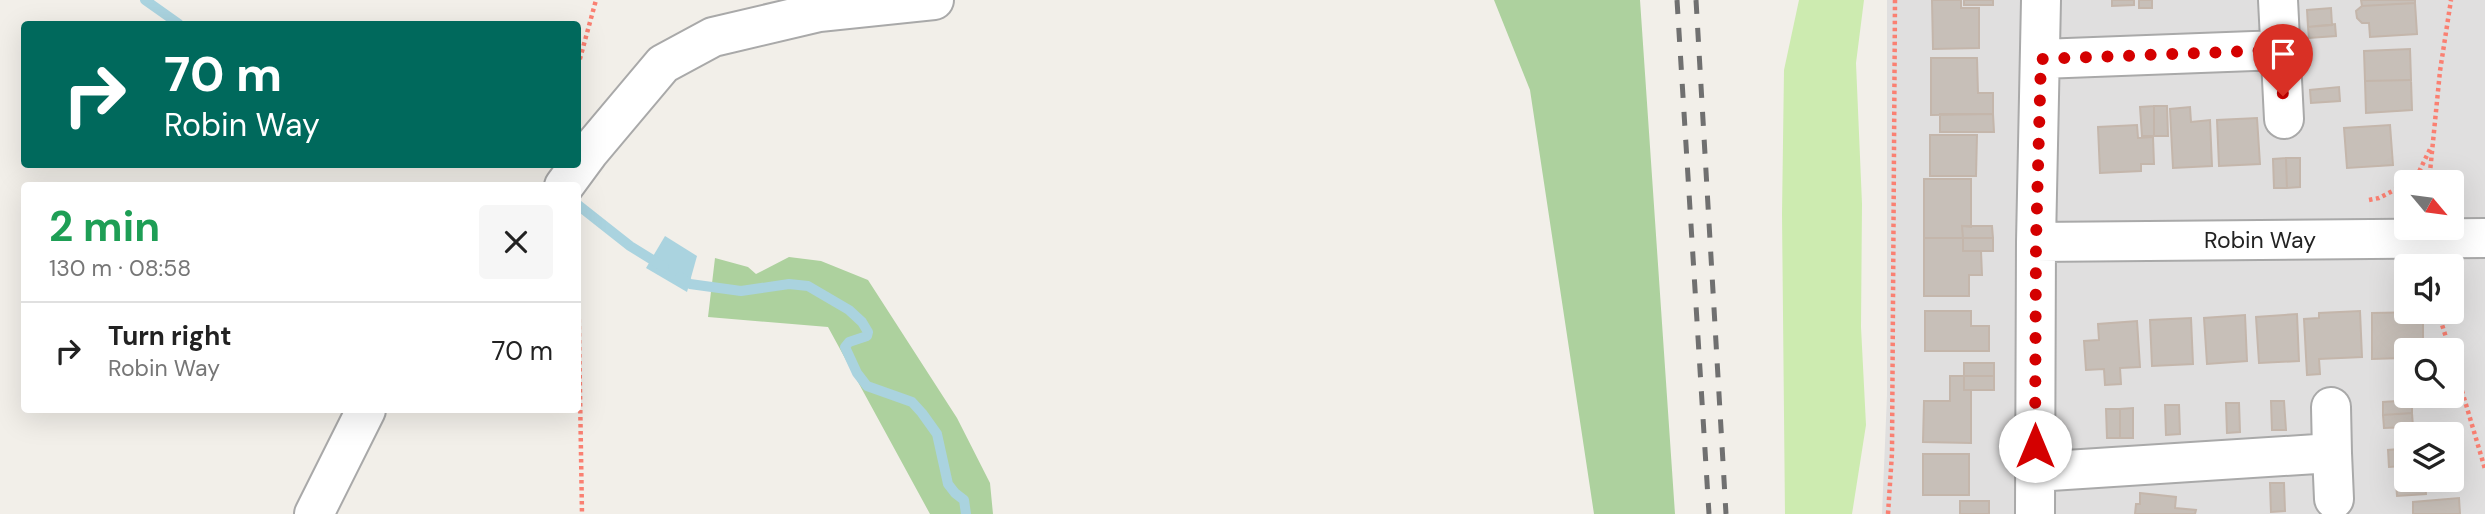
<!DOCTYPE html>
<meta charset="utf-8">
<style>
body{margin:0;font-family:"DM Sans",sans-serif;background:#f6f6f6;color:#222;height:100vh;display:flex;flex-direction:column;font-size:26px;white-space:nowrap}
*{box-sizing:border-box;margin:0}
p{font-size:23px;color:#767676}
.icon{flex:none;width:38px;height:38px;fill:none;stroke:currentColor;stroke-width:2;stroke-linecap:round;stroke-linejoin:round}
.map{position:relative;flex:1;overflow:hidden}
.panel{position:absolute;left:21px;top:182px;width:560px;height:231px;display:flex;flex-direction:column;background:#fff;border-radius:7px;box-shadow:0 7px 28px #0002}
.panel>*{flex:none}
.top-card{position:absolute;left:21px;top:21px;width:560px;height:147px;border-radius:7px;box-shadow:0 7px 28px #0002;background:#00695c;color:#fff;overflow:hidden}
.needle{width:46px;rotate:119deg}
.tools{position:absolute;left:2394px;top:170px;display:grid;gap:14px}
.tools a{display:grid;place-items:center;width:70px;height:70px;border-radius:7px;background:#fff;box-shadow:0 7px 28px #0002;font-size:35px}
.pin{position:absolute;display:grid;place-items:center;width:60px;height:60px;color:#fff;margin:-72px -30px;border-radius:50% 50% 50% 0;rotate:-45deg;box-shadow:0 0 7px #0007}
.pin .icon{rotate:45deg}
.me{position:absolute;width:77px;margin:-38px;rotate:0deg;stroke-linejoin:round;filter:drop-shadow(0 0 5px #0008)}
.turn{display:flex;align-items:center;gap:24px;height:147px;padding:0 28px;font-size:32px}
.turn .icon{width:91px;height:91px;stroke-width:2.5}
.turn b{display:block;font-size:49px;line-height:60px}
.round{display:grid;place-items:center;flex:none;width:74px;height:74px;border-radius:7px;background:#f6f6f6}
.headline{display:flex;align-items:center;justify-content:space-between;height:119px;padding:0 28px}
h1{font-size:42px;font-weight:700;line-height:52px;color:#1e9e55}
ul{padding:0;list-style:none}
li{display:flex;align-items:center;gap:21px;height:98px;padding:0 28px;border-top:2px solid #e0e0e0}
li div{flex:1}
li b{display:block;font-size:26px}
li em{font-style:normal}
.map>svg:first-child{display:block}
.residential{fill:#e0dfdf;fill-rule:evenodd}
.grass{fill:#cdebb0}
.forest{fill:#add19e}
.water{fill:#aad3df}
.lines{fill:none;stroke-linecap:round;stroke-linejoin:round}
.stream{stroke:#aad3df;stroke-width:10}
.building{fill:#c7bfb8;stroke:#c4b6ab;stroke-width:2}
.minor-casing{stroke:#a9a9a9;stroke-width:42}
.path{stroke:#fa8072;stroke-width:4.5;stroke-dasharray:3.5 3.5;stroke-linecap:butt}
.minor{stroke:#fff;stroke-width:38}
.rail{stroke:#707070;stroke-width:5;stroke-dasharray:14 14;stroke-linecap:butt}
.route{stroke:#d40000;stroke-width:12;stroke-dasharray:0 21.6}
.labels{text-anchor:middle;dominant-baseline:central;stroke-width:7;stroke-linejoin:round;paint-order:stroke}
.street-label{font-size:23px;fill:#222;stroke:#fff}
</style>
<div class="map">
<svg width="2485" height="514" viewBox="0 0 2485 514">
<rect width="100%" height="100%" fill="#f2efe9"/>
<path class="residential" d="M1887,0H2485V514H1882L1887,396ZM2406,182H2452V228H2406ZM2406,266H2452V312H2406ZM2406,350H2452V396H2406ZM2406,434H2452V480H2406Z"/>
<path class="grass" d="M1799,0H1864L1856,63L1862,204L1861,327L1866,425L1852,514H1785L1782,214L1784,70Z"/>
<path class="forest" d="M1494,0H1640L1675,514H1594L1530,90Z
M789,257L821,261L868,280L957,418L990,483L993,514H930L828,327L708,317L715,258L748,267L756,274Z"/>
<path class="water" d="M665,236L697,256L687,292L646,268Z"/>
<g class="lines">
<path class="stream" d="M145,0L179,24
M578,205L630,246L664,267
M680,277L690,284L741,291L789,284L808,286L849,310L862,322L868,332L867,336L849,342L845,347L857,373L867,386L912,402L922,413L937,434L948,484L955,493L964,500L966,514"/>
</g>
<path class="building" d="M1932,0H1961V8H1979V48L1933,49Z
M1964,0H1993V5H1964Z
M2112,0H2134V5L2112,6Z
M2139,0H2152V8H2139Z
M2361,0H2415V3L2362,6Z
M2415,3L2417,34L2370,37L2369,23H2362L2357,18L2356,11L2362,6Z
M2331,8L2332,25L2308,27L2307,10Z
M2335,24L2336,36L2309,38L2308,27Z
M2410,49L2411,80L2365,81L2364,51Z
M1931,58H1977L1978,93H1993V114L1931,115Z
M2411,80L2412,110L2366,113L2365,81Z
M2339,87L2340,101L2311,103L2310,90Z
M2154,106V136H2142L2140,107Z
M2154,106H2167L2168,136H2154Z
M2190,107L2191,122L2210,120L2212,166L2173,168L2170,109Z
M1940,114H1993L1994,132H1940Z
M2257,118L2260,164L2219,166L2217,120Z
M2137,125L2138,138L2153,137L2154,164H2141V171L2100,173L2098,127Z
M2390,125L2393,165L2347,168L2344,128Z
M1930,135H1977L1976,176H1930Z
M2286,158L2287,188H2274L2273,159Z
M2286,158H2300V187L2287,188Z
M1924,179H1971V227L1962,226L1963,238H1924Z
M1962,226H1992L1993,238H1963Z
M1924,238H1963V251H1981L1982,275H1969V296H1924Z
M1963,238H1993V251H1963Z
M1925,311H1971V326H1989V351H1925Z
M2360,311L2362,357L2319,359L2320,374L2307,375L2304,319L2319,318V313Z
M2423,312V350H2406V369L2403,368V358L2372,359V313Z
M2297,314L2299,361L2259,363L2256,317Z
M2245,315L2247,361L2207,364L2204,318Z
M2191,318L2193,364L2152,366L2150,320Z
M2137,321L2140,367L2120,368L2121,384L2105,385L2104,369L2086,370L2084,341L2099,340L2098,324Z
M1964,363H1994V376H1964Z
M1950,376H1964V390H1971V443L1923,442L1924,401H1950Z
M1964,376H1994V390H1964Z
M2412,400V413L2383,415V402Z
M2271,401H2284L2286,430H2272Z
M2226,403H2239L2240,432L2227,433Z
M2165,405H2179L2180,434L2166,435Z
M2133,408V438H2120V409Z
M2106,409H2120V438H2107Z
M2412,413L2413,427L2384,428L2383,415Z
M2398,435H2406V476H2404L2403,466L2389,467L2388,450L2399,449Z
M1923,454H1969V495H1923Z
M2425,480L2426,494L2397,496L2396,482Z
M2270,483H2284L2285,511L2271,512Z
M2140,493L2176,497L2175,508L2196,510L2195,514H2135L2136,504H2140Z
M2459,498L2460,514H2413V502Z
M1960,501H1989V514H1960Z"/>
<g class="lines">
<g class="minor-casing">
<path id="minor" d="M2278,0L2284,119
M2041,59L2280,50
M564,186L589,152L663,64L713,37L819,12L934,0
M2036,242L2485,238
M2331,407L2332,453
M2035,472L2332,453L2334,499
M314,514L366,410
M2035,514L2036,242L2041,0"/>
</g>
<path class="path" d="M578,66L596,0
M2411,182L2415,180L2431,147
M2429,182L2440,71L2451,0
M2369,200L2379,198L2406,184
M578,270L582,514
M2438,312L2450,350
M2452,357L2485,469
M1888,514L1892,453L1895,0"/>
<use href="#minor" class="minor"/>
<path class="rail" d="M1677,0L1709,514
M1696,0L1726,514"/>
</g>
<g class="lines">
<path class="route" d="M2035,446L2036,242L2041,59L2280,50L2283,96"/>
</g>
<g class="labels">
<g class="street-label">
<text x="2260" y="240">Robin Way</text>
</g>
</g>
</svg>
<div class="tools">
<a><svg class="needle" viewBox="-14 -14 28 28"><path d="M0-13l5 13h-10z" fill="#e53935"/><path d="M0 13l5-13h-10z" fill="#767676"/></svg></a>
<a><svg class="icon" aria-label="sound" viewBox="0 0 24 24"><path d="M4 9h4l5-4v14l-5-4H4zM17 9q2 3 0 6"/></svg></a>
<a><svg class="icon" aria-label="search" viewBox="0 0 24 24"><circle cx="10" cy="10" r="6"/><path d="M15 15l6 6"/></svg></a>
<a><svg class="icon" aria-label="layers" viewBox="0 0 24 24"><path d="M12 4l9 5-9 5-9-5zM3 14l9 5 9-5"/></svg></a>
</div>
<div class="pin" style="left:2283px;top:96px;background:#d93025"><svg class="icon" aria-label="arrive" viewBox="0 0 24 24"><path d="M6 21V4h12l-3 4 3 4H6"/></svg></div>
<svg class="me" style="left:2035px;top:446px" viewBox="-20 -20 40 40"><circle r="19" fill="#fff"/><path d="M0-13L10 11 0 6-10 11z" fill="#d40000"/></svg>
<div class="top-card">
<div class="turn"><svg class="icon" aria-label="right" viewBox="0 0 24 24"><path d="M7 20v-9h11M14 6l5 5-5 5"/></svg><div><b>70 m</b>Robin Way</div></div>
</div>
<section class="panel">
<div class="headline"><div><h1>2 min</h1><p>130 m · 08:58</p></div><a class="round"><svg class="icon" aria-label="close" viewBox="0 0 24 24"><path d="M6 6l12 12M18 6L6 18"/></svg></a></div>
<ul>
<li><svg class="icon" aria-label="right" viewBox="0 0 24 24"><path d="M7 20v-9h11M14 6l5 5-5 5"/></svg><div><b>Turn right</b><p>Robin Way</p></div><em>70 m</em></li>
</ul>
</section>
</div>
